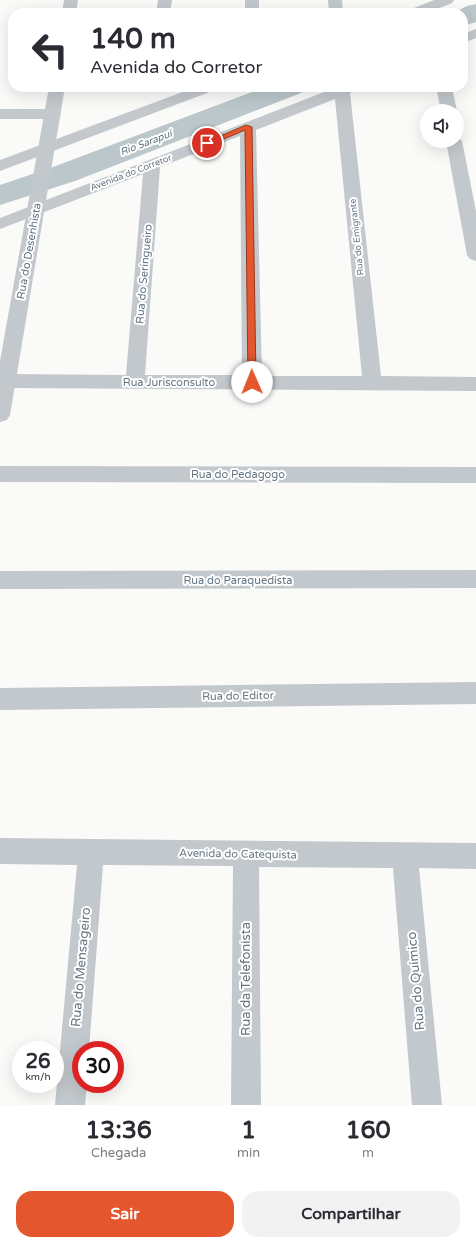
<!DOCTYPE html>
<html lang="pt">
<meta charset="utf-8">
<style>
body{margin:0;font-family:"Varela Round",sans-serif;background:#f2f2f3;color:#2b2b33;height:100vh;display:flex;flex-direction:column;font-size:15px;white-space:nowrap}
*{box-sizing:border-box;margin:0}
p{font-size:13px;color:#7c7c81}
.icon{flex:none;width:22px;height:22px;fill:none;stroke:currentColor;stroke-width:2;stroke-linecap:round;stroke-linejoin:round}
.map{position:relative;height:1105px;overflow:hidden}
.drawer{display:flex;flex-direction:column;background:#fff;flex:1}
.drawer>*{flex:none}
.top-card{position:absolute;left:8px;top:8px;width:460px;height:84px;border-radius:16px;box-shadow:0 4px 16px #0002;background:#fff;color:#2b2b33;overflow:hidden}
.fabs{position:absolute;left:420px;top:104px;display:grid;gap:8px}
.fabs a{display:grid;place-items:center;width:44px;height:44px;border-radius:50%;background:#fff;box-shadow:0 4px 16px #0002;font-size:20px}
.speed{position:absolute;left:12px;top:1041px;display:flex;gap:8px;font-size:20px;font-weight:700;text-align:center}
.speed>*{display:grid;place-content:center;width:52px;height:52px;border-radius:50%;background:#fff;box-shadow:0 4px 16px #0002;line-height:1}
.speed small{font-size:10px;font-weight:400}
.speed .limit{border:6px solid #d22;background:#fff;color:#111}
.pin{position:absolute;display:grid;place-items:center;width:34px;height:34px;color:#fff;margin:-17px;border:2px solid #fff;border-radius:50%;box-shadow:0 1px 4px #0007}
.me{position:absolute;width:44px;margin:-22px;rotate:359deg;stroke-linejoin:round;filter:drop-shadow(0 0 3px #0008)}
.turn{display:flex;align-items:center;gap:14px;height:84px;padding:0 16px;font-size:18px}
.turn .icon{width:52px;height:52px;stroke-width:2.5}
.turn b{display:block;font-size:28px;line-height:34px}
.eta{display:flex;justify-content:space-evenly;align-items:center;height:68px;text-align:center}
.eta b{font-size:24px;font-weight:700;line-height:28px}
.primary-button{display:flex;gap:8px;margin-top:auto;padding:8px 16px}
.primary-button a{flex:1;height:46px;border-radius:16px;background:#e4572e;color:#fff;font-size:16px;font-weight:700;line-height:46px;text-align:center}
.primary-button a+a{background:#f2f2f3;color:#2b2b33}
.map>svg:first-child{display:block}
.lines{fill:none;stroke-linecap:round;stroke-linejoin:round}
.river{fill:#bbc7cb;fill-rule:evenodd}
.minor{fill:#c3c8cc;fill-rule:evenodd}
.tertiary{fill:#c3c8cc;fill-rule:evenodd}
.route{fill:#e4572e;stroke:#94391e}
.labels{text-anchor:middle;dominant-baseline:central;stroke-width:4;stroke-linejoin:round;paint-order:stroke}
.far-street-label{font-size:9px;fill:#657683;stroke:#fff}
.far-water-label{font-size:10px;font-style:italic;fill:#60757c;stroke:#fff}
.street-label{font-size:11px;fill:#657683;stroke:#fff}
.near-street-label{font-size:13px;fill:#657683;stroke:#fff}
</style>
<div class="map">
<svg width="476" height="1105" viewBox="0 0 476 1105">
<rect width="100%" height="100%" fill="#fafaf8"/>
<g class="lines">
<path class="river" d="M476,4V22L463,26V13H453L467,6Z
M265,87H305L301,93L75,181L0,205V185L53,167Z"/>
<path class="minor" d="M158,0H172L170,13H156Z
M245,0H259V13H245Z
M328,0H342L343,13H329Z
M434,0H454L452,3L427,13H407L409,10Z
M476,29V38L463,43V34Z
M196,87H218L215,90L0,171V160Z
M337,87H359L356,90L350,93L381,376L476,377V391L6,388L0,386V376L6,374L126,375L143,174L0,229V218ZM335,99L362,376H262L256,130ZM240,136L242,375H145L160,167Z
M436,87H452L457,111H441Z
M0,109H53L59,111L61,114L59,117L53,119H0Z
M457,137L462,141L476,211V261L470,259L467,255L446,141H457Z
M0,466L476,467V483L0,482Z
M476,570V588L0,589V571Z
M476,682V704L0,710V688Z
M0,838L476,843V869L419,868L442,1105H412L393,868L259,867L261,1105H231L233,866L103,865L89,1050H81V1084H87L85,1105H55L77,865L0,864Z"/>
<path class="tertiary" d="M64,0H78L76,13H62Z
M49,87H65L10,415L7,420L0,422V361Z"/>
</g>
<path class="route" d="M246,125L252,127L256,382L252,385L248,382L245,130L210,145L204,143Z"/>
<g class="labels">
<g class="far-street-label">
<text transform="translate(131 173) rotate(-21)">Avenida do Corretor</text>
<text transform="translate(357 237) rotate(-96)">Rua do Emigrante</text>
</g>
<g class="far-water-label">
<text transform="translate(146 143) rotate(-21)">Rio Sarapuí</text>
</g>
<g class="street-label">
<text transform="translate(29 251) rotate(-80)">Rua do Desenhista</text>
<text transform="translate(144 274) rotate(-85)">Rua do Seringueiro</text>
<text x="169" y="382">Rua Jurisconsulto</text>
<text x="238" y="474">Rua do Pedagogo</text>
<text x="238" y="580">Rua do Paraquedista</text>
<text transform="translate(238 696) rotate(-1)">Rua do Editor</text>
<text transform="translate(238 854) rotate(1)">Avenida do Catequista</text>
</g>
<g class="near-street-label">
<text transform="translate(81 967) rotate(-85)">Rua do Mensageiro</text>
<text transform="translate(246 979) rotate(-90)">Rua da Telefonista</text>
<text transform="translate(416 981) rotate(-95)">Rua do Químico</text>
</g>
</g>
</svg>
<div class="fabs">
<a><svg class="icon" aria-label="sound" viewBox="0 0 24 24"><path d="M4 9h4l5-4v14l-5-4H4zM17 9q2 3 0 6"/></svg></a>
</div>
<div class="speed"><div>26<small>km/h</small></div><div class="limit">30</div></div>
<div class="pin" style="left:207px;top:143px;background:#d93025"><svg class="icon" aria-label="arrive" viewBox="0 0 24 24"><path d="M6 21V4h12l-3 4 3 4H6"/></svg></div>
<svg class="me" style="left:252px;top:382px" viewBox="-20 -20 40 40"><circle r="19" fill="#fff"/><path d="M0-13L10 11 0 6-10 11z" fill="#e4572e"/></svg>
<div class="top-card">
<div class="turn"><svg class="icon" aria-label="left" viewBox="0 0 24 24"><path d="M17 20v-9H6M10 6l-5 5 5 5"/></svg><div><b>140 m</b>Avenida do Corretor</div></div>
</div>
</div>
<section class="drawer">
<div class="eta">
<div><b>13:36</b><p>Chegada</p></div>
<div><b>1</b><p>min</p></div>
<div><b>160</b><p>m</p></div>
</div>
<div class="primary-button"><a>Sair</a><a>Compartilhar</a></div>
</section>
